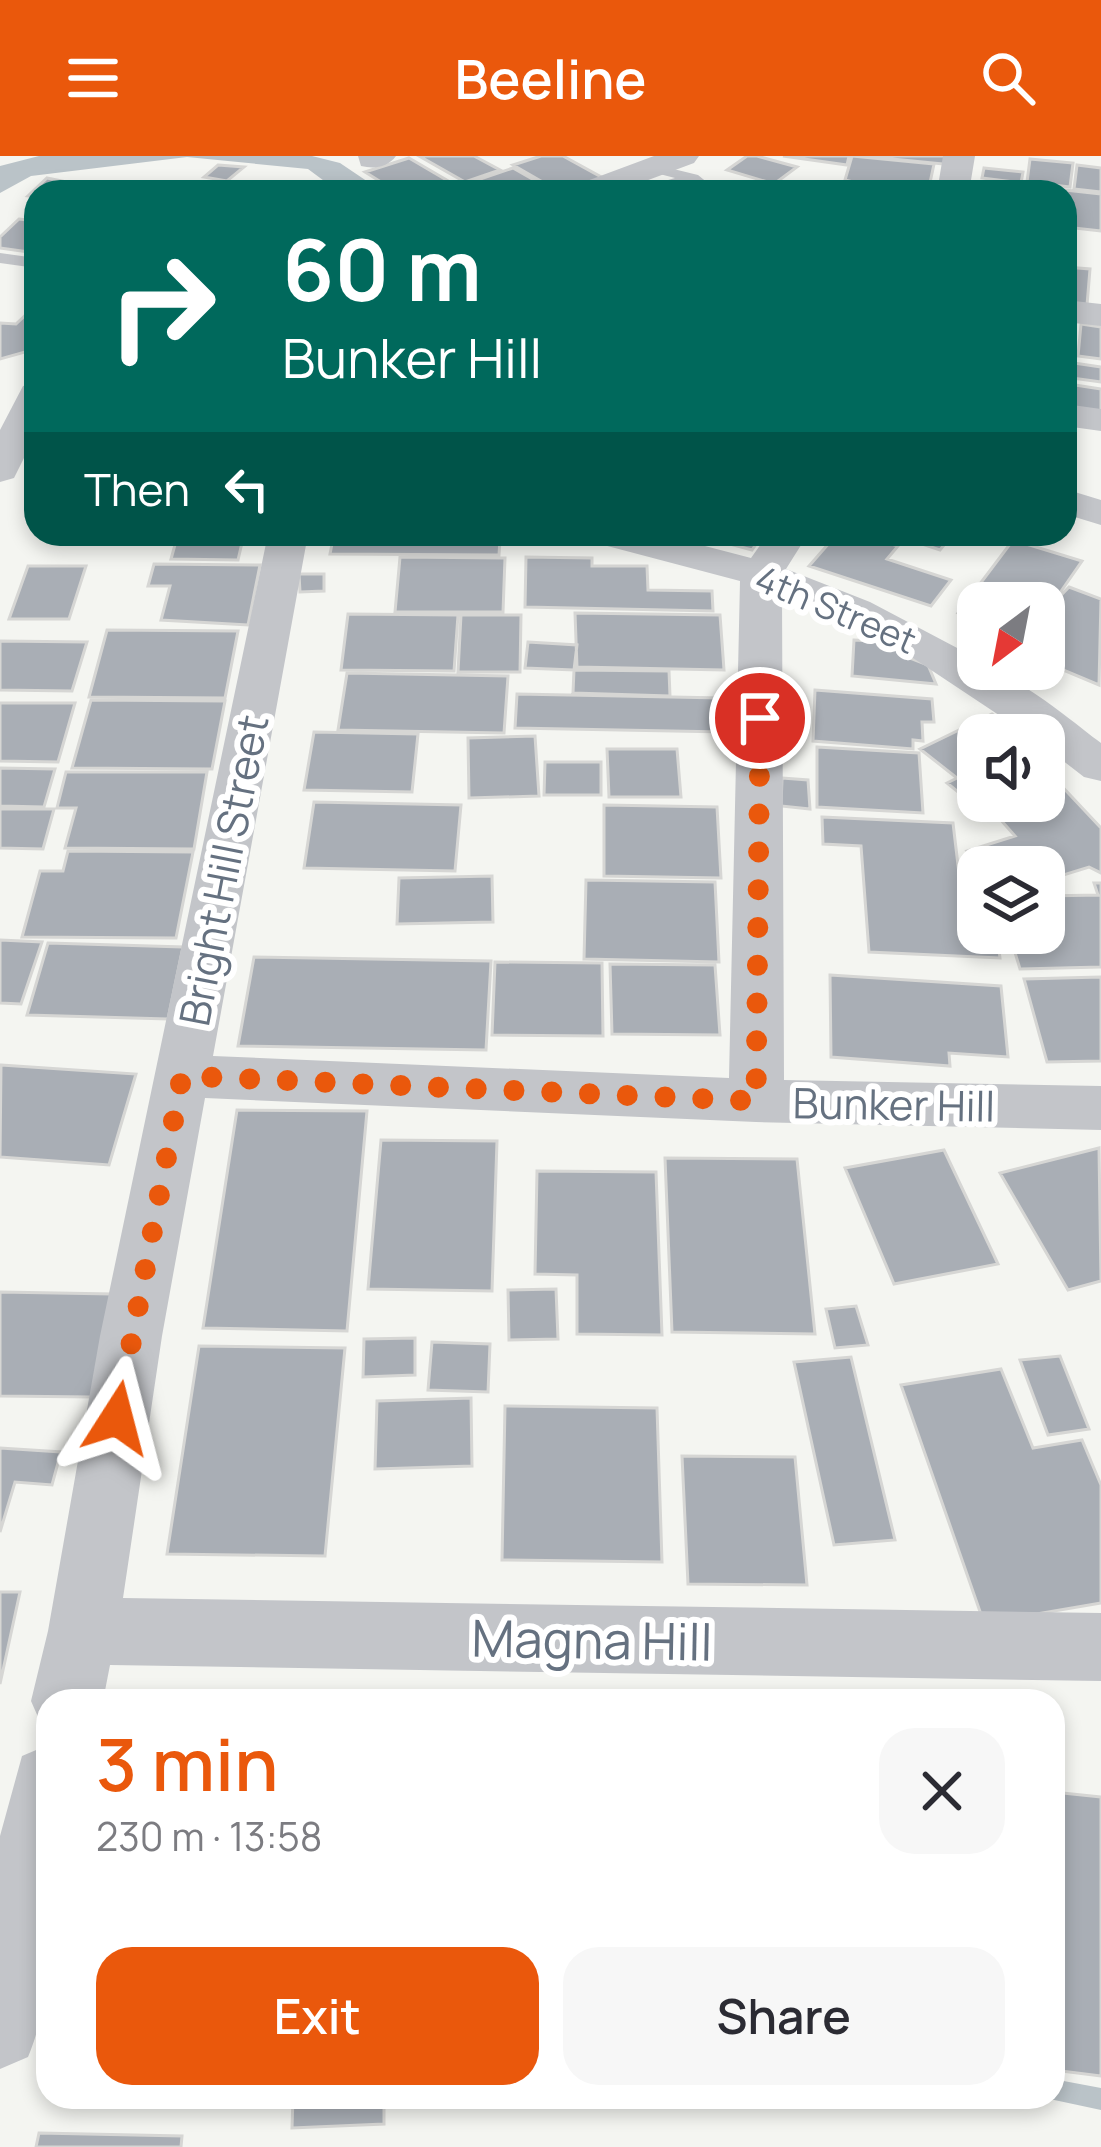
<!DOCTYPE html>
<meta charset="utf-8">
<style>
body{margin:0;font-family:Manrope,sans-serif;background:#f7f7f7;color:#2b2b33;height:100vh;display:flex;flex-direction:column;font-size:45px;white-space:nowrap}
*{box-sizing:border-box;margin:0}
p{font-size:39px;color:#7c7c81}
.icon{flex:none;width:66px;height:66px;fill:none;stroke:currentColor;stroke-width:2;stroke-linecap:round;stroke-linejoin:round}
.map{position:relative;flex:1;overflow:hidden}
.sheet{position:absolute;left:36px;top:1533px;width:1029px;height:420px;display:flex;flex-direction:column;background:#fff;border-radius:36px;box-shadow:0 6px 18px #0003}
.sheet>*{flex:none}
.hud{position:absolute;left:24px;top:24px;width:1053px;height:366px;border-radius:36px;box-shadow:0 6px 18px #0003;background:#00695c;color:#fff;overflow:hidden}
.needle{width:78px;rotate:212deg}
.controls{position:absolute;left:957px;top:426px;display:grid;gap:24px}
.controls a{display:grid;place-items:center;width:108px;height:108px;border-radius:24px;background:#fff;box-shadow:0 6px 18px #0003;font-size:60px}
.pin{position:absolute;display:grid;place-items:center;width:102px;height:102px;color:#fff;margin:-51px;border:6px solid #fff;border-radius:50%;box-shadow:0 3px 12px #0007}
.me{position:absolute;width:132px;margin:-66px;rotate:9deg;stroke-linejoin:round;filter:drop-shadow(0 0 9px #0008)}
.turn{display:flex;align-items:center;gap:42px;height:252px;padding:0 60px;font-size:54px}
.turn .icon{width:156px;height:156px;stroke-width:2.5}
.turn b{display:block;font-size:84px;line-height:102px}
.then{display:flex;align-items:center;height:114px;padding:0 60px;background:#0003;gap:24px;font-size:45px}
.round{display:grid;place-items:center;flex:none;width:126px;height:126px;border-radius:36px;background:#f7f7f7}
.head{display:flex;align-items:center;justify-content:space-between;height:204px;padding:0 60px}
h1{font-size:72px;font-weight:600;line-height:90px;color:#ea580c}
.action{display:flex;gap:24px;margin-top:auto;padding:24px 60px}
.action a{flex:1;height:138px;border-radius:36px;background:#ea580c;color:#fff;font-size:48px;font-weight:600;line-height:138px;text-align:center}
.action a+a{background:#f7f7f7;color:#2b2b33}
header{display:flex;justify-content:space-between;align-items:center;height:156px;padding:0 60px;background:#ea580c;color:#fff;font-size:54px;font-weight:600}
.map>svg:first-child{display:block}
.water{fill:#bac3c8}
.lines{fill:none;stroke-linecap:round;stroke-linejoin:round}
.stream{fill:#bac3c8;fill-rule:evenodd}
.building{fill:#a9aeb5;stroke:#d6d6d4;stroke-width:3}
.service{fill:#c3c5c9;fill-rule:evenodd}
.minor{fill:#c3c5c9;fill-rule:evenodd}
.route{stroke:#ea580c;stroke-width:21;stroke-dasharray:0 37.8}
.labels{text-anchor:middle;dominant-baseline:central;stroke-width:12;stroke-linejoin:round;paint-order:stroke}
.far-street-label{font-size:36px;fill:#657180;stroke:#fff}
.street-label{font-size:42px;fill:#657180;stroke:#fff}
.near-street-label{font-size:51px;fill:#657180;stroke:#fff}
</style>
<header><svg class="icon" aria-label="menu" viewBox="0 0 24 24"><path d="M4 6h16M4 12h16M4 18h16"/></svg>Beeline<svg class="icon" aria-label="search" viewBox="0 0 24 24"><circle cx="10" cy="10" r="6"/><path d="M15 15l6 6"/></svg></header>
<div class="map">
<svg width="1101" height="1991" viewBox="0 0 1101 1991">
<rect width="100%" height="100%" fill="#f4f5f1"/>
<path class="water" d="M39,0H312L340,7L383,36H339L308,13L187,1L31,20L0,37V10Z"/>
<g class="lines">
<path class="stream" d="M1053,1923L1101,1932V1954L1045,1942L1053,1941Z"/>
</g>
<path class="building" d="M419,0H474L500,14L465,26Z
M541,0H563L603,22L560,36L513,9Z
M747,0H757L797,11L774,28L727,14Z
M783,0H849L847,9Z
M852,0L934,8L928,36H894L845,24Z
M862,0H955L953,9Z
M409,2L455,29L435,36H397L365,16Z
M1030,3L1073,7L1070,31L1027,26Z
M218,9L244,11L227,25L204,21Z
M1077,9L1101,12V36L1074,33Z
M513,12L555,36H442Z
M984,12L1023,16L1021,27L982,22Z
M47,22L106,34L133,31L134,36H36V41L28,40Z
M1004,27L1061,33V36H1002Z
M1065,34L1101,38V75L1065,71Z
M19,63L36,65V97L0,92V81Z
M1065,111L1090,113L1087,149L1065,146Z
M34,151L36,193L0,203V167L16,168Z
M1081,168L1101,171V203L1078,200Z
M1074,207L1101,211V226L1072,222Z
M1075,229L1101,233V256L1070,251Z
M178,378H244L238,404L171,403Z
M334,378H484L500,383L499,399L330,398Z
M693,378H763L752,394Z
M837,378H860L898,390L887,403L951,424L931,450L809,410Z
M892,378H953L940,394Z
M1013,384L1082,405L1057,441L1045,437L1038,447H978V463L958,457Z
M400,401L505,402L503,456H395Z
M526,401L592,402V410H647L648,434L712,435L713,455L525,451Z
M154,408L260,409L248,469L161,464L170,430H148Z
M28,410H86L69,463H9Z
M299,418H324V435L300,436Z
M1069,431L1101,443L1099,529L1044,506V457Z
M575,457L720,459L724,514L577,511Z
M348,458L458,459L454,515L341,514Z
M461,459H521L520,516H458Z
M107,474L238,475L225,542L89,541Z
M854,484L905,487L910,502L928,509L936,528L852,520Z
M0,485L87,486L72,535L0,534Z
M528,486L577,489L574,514L525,512Z
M574,514L669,515L670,540L573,537Z
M347,517L508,520L504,577L338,574Z
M815,534L932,543L934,566H922L923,585L913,584V593L813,585Z
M517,538L722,542L724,576L515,572Z
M91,544L225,545L212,613L72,612Z
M0,547H75L58,606L0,605Z
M992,558L1020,579H978V645L973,648L947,627L957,622L920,593Z
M314,576L418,578L412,636L304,634Z
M535,580L539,640L469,642L468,582Z
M817,591L919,597L923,657L817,651Z
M607,593H677L681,641H609Z
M545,606H601V639H544Z
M0,612L55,613L44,651L0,650Z
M66,616H207L194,693L65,692L76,652H57Z
M782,622L808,624L810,653L781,650Z
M1055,623L1101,672V717L1089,711L1044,725V711H980L967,695L1015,680L984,645H1044V627Z
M314,646L461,649L455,715L304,712Z
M604,649L717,651L721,722L604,720Z
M0,653H54L43,693L0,692Z
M822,661L953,667L963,751L978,752V777H997L1000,802L869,796L861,690L823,688Z
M68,695L193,696L176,782L22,781L40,715H63Z
M492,720L493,766L397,768L399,722Z
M586,724L715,726L719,806L584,803Z
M1094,727H1101V811L1020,813L1009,777H1044V740L1098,739Z
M0,784L42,786L21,848L0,847Z
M48,787L183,791L168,863L27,859Z
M254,801L491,805L486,894L238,890Z
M495,806L602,807L603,880L492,879Z
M610,808L715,809L720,879L612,878Z
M830,819L1001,830L1008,901L949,897L950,910L831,901Z
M1101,821V905L1047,906L1024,823Z
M1,909L136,918L109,1009L0,1001Z
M237,954L367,955L347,1175L203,1172Z
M381,984L497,985L492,1135L368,1133Z
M1099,992L1101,1125L1068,1134L1000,1017Z
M944,994L998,1108L894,1128L845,1012Z
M665,1002L797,1003L815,1178L672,1176Z
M537,1015L656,1016L662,1179L577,1178V1119L535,1118Z
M556,1133L558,1183L509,1184L508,1134Z
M0,1136L112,1138L92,1241L0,1240Z
M856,1150L868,1189L835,1192L826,1153Z
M415,1182V1219L363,1221L364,1183Z
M432,1186L490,1188L488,1236L428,1234Z
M199,1190L345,1192L325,1400L167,1398Z
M1060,1200L1089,1273L1048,1279L1020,1204Z
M851,1201L895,1384L834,1389L794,1206Z
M1001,1213L1033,1292L1082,1284L1101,1329V1447L984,1467L901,1229Z
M471,1242L472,1310L375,1313L377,1245Z
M505,1250L657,1252L662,1406L502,1404Z
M0,1292L61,1296L52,1329L15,1326L0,1376Z
M682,1300L795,1301L807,1429L688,1428Z
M0,1436H20L0,1528Z
M1053,1636L1101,1641V1920L1053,1914Z
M198,1941H281V1946L197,1947Z
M293,1941H384V1968L292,1972Z
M39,1977L182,1980L181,1991H36Z"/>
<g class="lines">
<path class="service" d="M653,8L698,19L719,36H702L690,27L654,36H627L675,22L648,15V9Z
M0,97L36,102V112L0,107Z"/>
<path class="minor" d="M358,0H396C387,12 374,13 361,10Z
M654,0H699L694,7L616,36H571L576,29Z
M943,0H975L969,36H937Z
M1065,144L1101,148V170L1065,166Z
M36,227V278L14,322L0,326V274L23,230Z
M1065,248L1101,253V275L1065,270Z
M1065,333L1101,344V369L1065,358Z
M268,378H308L213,900L729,922L740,425L596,387L590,378H659L751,402L768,378H808L786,413L870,446L978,503V513C1012,513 1072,566 1101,587V625L1084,621L1044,590V579H1029L913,502L782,440L784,924L1101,930V974L756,966L205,942L162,1180L123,1442L1101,1457V1525L110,1509L103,1545H48V1572L42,1570L31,1545L48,1475L100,1180Z
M48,1589C48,1683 64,1816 28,1901L0,1913V1680L22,1600Z"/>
</g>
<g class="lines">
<path class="route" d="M117,1262L182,920L756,945L760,562"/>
</g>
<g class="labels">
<g class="far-street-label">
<text transform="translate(836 453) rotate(23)">4th Street</text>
</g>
<g class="street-label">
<text transform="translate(223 714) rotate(-79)">Bright Hill Street</text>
<text transform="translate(894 948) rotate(1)">Bunker Hill</text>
</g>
<g class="near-street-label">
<text transform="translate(592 1483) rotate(1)">Magna Hill</text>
</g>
</g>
</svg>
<div class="controls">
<a><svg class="needle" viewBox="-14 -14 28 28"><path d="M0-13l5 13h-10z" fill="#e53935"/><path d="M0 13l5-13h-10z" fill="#7c7c81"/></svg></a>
<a><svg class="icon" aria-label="sound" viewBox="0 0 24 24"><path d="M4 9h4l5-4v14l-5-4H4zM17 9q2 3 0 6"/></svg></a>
<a><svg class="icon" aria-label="layers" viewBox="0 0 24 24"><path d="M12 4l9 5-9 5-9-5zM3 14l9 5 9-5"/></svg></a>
</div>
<div class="pin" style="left:760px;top:562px;background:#d93025"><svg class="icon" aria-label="arrive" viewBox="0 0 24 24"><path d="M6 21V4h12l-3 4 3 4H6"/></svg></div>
<svg class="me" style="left:117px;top:1262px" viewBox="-20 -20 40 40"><path d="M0-17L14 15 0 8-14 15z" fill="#ea580c" stroke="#fff" stroke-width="4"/></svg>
<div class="hud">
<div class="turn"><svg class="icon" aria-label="right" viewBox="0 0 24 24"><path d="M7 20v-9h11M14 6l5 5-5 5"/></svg><div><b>60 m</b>Bunker Hill</div></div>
<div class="then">Then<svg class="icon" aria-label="left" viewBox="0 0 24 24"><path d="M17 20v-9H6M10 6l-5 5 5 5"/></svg></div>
</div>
<section class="sheet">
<div class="head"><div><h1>3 min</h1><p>230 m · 13:58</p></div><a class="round"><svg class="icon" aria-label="close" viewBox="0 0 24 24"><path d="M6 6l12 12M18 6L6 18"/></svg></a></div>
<div class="action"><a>Exit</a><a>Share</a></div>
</section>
</div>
